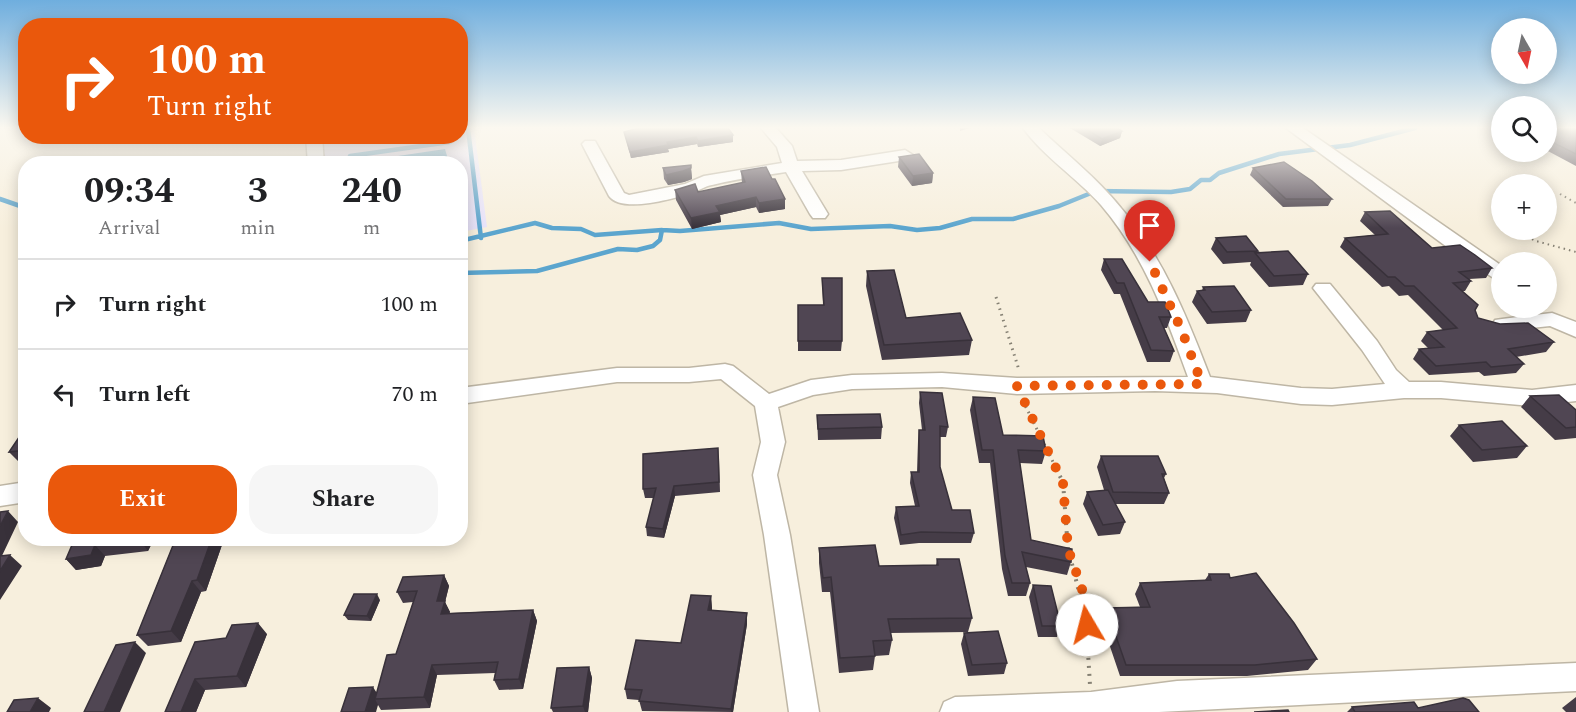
<!DOCTYPE html>
<meta charset="utf-8">
<style>
body{margin:0;font-family:Spectral,serif;background:#f6f6f6;color:#202124;height:100vh;display:flex;flex-direction:column;font-size:22px;white-space:nowrap}
*{box-sizing:border-box;margin:0}
p{font-size:20px;color:#757577}
.icon{flex:none;width:33px;height:33px;fill:none;stroke:currentColor;stroke-width:2;stroke-linecap:round;stroke-linejoin:round}
.map{position:relative;flex:1;overflow:hidden}
.drawer{position:absolute;left:18px;top:156px;width:450px;height:390px;display:flex;flex-direction:column;background:#fff;border-radius:24px;box-shadow:0 3px 15px #0003}
.drawer>*{flex:none}
.guide{position:absolute;left:18px;top:18px;width:450px;height:126px;border-radius:24px;box-shadow:0 3px 15px #0003;background:#ea580c;color:#fff;overflow:hidden}
.needle{width:39px;rotate:171deg}
.tools{position:absolute;left:1491px;top:18px;display:grid;gap:12px}
.tools a{display:grid;place-items:center;width:66px;height:66px;border-radius:50%;background:#fff;box-shadow:0 3px 15px #0003;font-size:30px}
.pin{position:absolute;display:grid;place-items:center;width:51px;height:51px;color:#fff;margin:-62px -26px;border-radius:50% 50% 50% 0;rotate:-45deg;box-shadow:0 0 6px #0007}
.pin .icon{rotate:45deg}
.me{position:absolute;width:66px;margin:-33px;rotate:352deg;stroke-linejoin:round;filter:drop-shadow(0 0 4px #0008)}
.turn{display:flex;align-items:center;gap:21px;height:126px;padding:0 30px;font-size:27px}
.turn .icon{width:78px;height:78px;stroke-width:2.5}
.turn b{display:block;font-size:42px;line-height:51px}
.eta{display:flex;justify-content:space-evenly;align-items:center;height:102px;text-align:center}
.eta b{font-size:36px;font-weight:700;line-height:42px}
.action{display:flex;gap:12px;margin-top:auto;padding:12px 30px}
.action a{flex:1;height:69px;border-radius:24px;background:#ea580c;color:#fff;font-size:24px;font-weight:700;line-height:69px;text-align:center}
.action a+a{background:#f6f6f6;color:#202124}
ul{padding:0;list-style:none}
li{display:flex;align-items:center;gap:18px;height:90px;padding:0 30px;border-top:2px solid #e0e0e0}
li div{flex:1}
li b{display:block;font-size:22px}
li em{font-style:normal}
.map>svg:first-child{display:block}
.industrial{fill:#e7e2f9}
.water{fill:#5ba5ce}
.lines{fill:none;stroke-linecap:round;stroke-linejoin:round}
.stream{stroke:#5ba5ce;stroke-width:4.5}
.minor-casing{stroke:#beb6a5;stroke-width:3}
.path-far2{stroke:#868174;stroke-width:2;stroke-dasharray:1.5 4;stroke-linecap:butt}
.path-far1{stroke:#868174;stroke-width:3;stroke-dasharray:1.5 4.5;stroke-linecap:butt}
.path{stroke:#868174;stroke-width:4;stroke-dasharray:2 6;stroke-linecap:butt}
.minor{fill:#fff;fill-rule:evenodd}
.wall{fill:#453c47}
.shaded-wall{fill:#38313a}
.building{fill:#504653;stroke:#38313a;stroke-width:1.5}
.route{stroke:#ea580c;stroke-width:10;stroke-dasharray:0 18}
</style>
<div class="map">
<svg width="1576" height="712" viewBox="0 0 1576 712">
<rect width="100%" height="100%" fill="#f7efdd"/>
<path class="industrial" d="M461,128H474L487,227L461,232L460,164L323,163L322,137L460,136Z"/>
<path class="water" d="M445,149L449,163H351Z"/>
<g class="lines">
<path class="stream" d="M468,128L481,238
M350,156L450,142
M0,199L26,208
M460,241L535,223L552,228L581,229L595,235L662,230
M460,273L537,271L618,249L637,250L653,246L660,240L662,230L680,231L779,223L811,229L890,226L917,230L940,228L972,219H1013L1059,206L1096,191L1171,192L1190,189L1201,180H1210L1219,173L1279,154L1350,145L1415,128"/>
<g class="minor-casing">
<path id="minor" d="M761,128H776L792,146L797,161L841,160L905,150L913,155L905,160L841,170L802,171L828,214L825,218H813L810,214L786,172C761,176 736,179 712,185C705,186 700,190 694,192C676,198 622,214 609,196L582,144L585,141H595L624,193L629,195L685,184L704,176L782,163L777,147Z
M1023,128H1039C1066,154 1097,178 1121,208C1163,257 1187,317 1210,377L1301,388L1332,389L1385,384L1362,350L1313,288L1316,284H1330L1377,341L1396,370L1409,382H1441L1532,390L1576,385V401L1532,406L1441,398H1404L1332,405L1301,404L1217,393L1155,391L1017,394L942,387L852,389L813,395L778,407L785,442L777,475L790,535L819,712H789L764,535L753,475L761,442L755,406L721,379L689,382H617L460,404V388L617,368H689L725,364L733,366L769,394L811,380L852,375L942,373L1017,378L1188,377C1166,316 1144,255 1101,205C1077,178 1044,157 1023,128Z
M1286,128H1303L1502,266V281L1495,279L1447,247Z
M306,136H322L324,164H308Z
M1552,313L1576,322V337L1550,326L1502,331L1495,330L1492,325L1495,320L1502,319Z
M26,482V502L0,506V486Z
M1576,663V691L1159,712H940L944,702L955,697L1091,692L1177,681Z"/>
</g>
<path class="path-far2" d="M1560,194L1576,203
M1512,230L1536,241L1576,252"/>
<path class="path-far1" d="M996,297L1019,370
M1023,401L1057,470"/>
<path class="path" d="M1056,469L1063,482L1068,550
M1070,556L1086,620L1090,685"/>
<use href="#minor" class="minor"/>
</g>
<path class="wall" d="M1070,128H1117L1122,131L1120,138L1100,146Z
M1546,128H1576V166L1546,150Z
M624,132L733,135V142L698,147L697,144L668,149L669,152L631,158Z
M899,157L933,173L932,183L912,186L898,167Z
M663,168H691L692,179L684,182L668,185L664,179Z
M1253,168L1332,199L1328,206L1283,207L1250,175Z
M741,171L772,179L785,199V209L759,213L756,207L720,215L721,222L692,229L676,200L675,190L698,192L742,183Z
M1365,212L1432,248L1492,268L1486,278L1469,279L1471,281L1465,291H1462L1475,310L1478,318L1554,342L1546,352L1516,357L1524,364L1516,373L1484,376L1479,372L1429,375L1413,359L1419,349L1428,348L1421,341L1427,332L1443,330L1408,295L1399,296L1389,286L1382,287L1340,247L1345,238L1375,235L1360,221Z
M1216,238L1258,251L1257,253L1308,274L1303,285L1269,287L1250,265L1251,262L1223,264L1211,249Z
M1104,259L1148,302L1171,317L1167,328H1164L1174,351L1170,362H1147L1120,294H1114L1101,270Z
M867,271L906,318L972,340L969,355L882,360L866,286Z
M822,278L842,341L841,351H798V305H823Z
M1203,287L1251,310L1246,322L1207,324L1192,302L1197,291H1202Z
M920,392L948,427L946,437H940V467L952,510L974,533L971,543H919L900,545L894,518L896,507L915,506L910,483L911,472H917L918,441L919,430H922L919,403Z
M1530,396L1576,410V438L1555,440L1521,407Z
M973,397L1003,435L1046,451L1042,464L1020,463L1031,540L1071,562L1067,575L1026,567L1030,583L1026,596H1008L1002,569L990,463H979L970,410Z
M817,415L882,427L881,439L818,440Z
M1459,425L1527,446L1517,458L1473,462L1450,436Z
M26,450V463H20L9,452Z
M1101,456L1166,474L1164,478L1169,493L1164,504H1115L1125,522L1120,534L1098,536L1083,504L1087,492L1104,490L1097,467Z
M719,458L720,492L675,496L664,538L647,536L646,527L654,498H645L643,489Z
M75,538H221L223,542L206,591L201,592L181,642L148,646L137,635L175,540L152,543L148,551L105,556L101,566L76,570L66,559Z
M819,548L879,566L936,565L937,559L972,618L968,632L890,633L892,640L889,655L875,656L873,670L839,673L830,592H822L819,563Z
M1209,574L1230,578L1317,659L1308,670L1247,676H1120L1101,620L1106,608L1140,607L1135,594L1140,583L1205,580Z
M444,575L449,586L445,602L450,612L449,613L533,610L537,621L523,689L499,690L494,680L495,673L437,675L430,708L381,710L378,705L341,712L377,692L396,654L413,602L403,603L397,592Z
M1033,585L1061,626L1057,637H1038L1029,597Z
M711,596L712,611L747,624L733,712L642,711L639,700L627,699L625,689L681,643Z
M380,600L371,621L348,620L344,615Z
M964,633L1007,663L1004,674L968,676L961,644Z
M267,634L246,687L205,690L196,712H165L195,642Z
M589,667L592,678L588,712H553L551,708Z
M1576,697V712H1566L1562,708Z
M1352,707L1418,708L1479,712H1347Z"/>
<path class="shaded-wall" d="M960,128H969L960,131Z
M1122,131L1120,138L1100,146L1102,139Z
M733,135V142L698,147V141Z
M696,137L697,144L668,149L669,152L631,158L630,152L667,142Z
M691,168L692,179L684,182L668,185L666,175Z
M933,173L932,183L912,186L913,176Z
M756,197V207L720,215L721,222L692,229L691,218L716,206Z
M785,199V209L759,213V203Z
M674,486L675,496L664,538L663,529Z
M462,501L466,513L462,534L460,532V506Z
M8,511L18,522L0,560V526Z
M139,538H148L152,543L148,551L139,539Z
M212,538H221L223,542L206,591L197,580Z
M95,545L105,556L101,566L76,570L66,559Z
M10,555L22,566L0,600V571Z
M444,575L449,586L445,602L450,612L446,624L441,614L437,601Z
M192,581L201,592L181,642L171,631Z
M377,594L380,600L371,621L367,616Z
M711,596L712,608L710,622L708,610Z
M533,610L537,621L523,689L519,679Z
M747,613V624L733,712H731Z
M258,623L267,634L246,687L237,676Z
M135,642L146,653L120,712H104Z
M432,665L437,675L430,708L424,697Z
M589,667L592,678L588,712H585L583,706Z
M195,679L205,690L196,712H181Z
M373,687L380,698L375,699L378,705L376,712H365Z
M38,698L51,708L49,712H30Z"/>
<path class="building" d="M639,128H728L733,135L698,141L696,137L667,142L668,145L630,152L624,132Z
M1084,128H1117L1122,131L1102,139Z
M1546,128H1576V154L1546,139Z
M919,154L933,173L913,176L899,157Z
M1284,162L1312,181L1332,199H1286L1253,168Z
M691,165V168L683,171L666,175L663,168Z
M766,167L772,179H775L785,199L759,203L756,197L716,206L720,212L691,218L675,190L695,184L698,192L745,182L741,171Z
M1390,211L1432,248L1460,245L1475,255L1492,268L1459,272L1471,281L1453,283L1478,305L1475,310L1478,318L1500,324L1528,323L1554,342L1508,349L1524,364L1491,367L1486,362L1436,366L1419,349L1444,347L1427,332L1457,328L1414,286H1405L1395,277H1388L1345,238L1388,234L1365,212Z
M1246,236L1258,251L1227,252L1216,238Z
M1288,251L1308,274L1274,276L1255,253Z
M1104,259H1122L1148,302H1165L1171,317H1159L1174,351L1151,350L1124,283H1117Z
M894,270L906,318L960,313L972,340L884,345L867,271Z
M822,278H842V341H798V305H824Z
M1234,286L1251,310L1212,312L1197,291L1205,290L1203,287Z
M920,392L942,393L948,427L940,426V467L952,510H970L974,533L921,532L901,535L896,507L919,506L911,472H919V430H925Z
M1559,395L1576,410V427L1566,428L1530,396Z
M973,397L995,398L1003,435L1043,436L1046,451L1018,450L1031,540L1072,549L1071,562L1022,552L1030,583H1012L1005,556L993,450H982Z
M880,414L882,427L818,429L817,415Z
M1502,421L1527,446L1482,450L1459,425Z
M26,427V450L9,452Z
M718,448L719,482L674,486L663,529L646,527L656,488L643,489V454Z
M1101,456H1158L1166,474H1162L1169,493L1113,492Z
M1108,490L1125,522L1103,525L1087,492Z
M8,511L0,526V512Z
M75,538H139V539L95,545L91,555L66,559Z
M176,538H212L197,580L192,581L171,631L137,635Z
M875,545L879,566L938,565L937,559H959L972,618L888,619L892,640L873,641L875,656L840,658L831,577L823,578L819,548Z
M10,555L0,571V556Z
M1256,573L1294,623L1317,659L1255,665H1126L1106,608L1150,607L1140,583L1211,580L1209,574H1229L1230,578Z
M444,575L437,601H445L441,614L533,610L519,679L494,680L498,662L432,665L424,697L375,699L387,655L396,654L417,591L397,592L403,577Z
M1033,585L1051,586L1061,626H1042Z
M354,594H377L367,616L344,615Z
M691,595L711,596L708,610L747,613L731,709L639,701L642,690L625,689L636,640L681,643Z
M258,623L237,676L195,679L181,712H165L195,642L226,638L232,625Z
M998,631L1007,663L972,665L964,633Z
M135,642L104,712H84L116,645Z
M589,667L583,706L551,708L557,668Z
M373,687L365,712H341L349,688Z
M38,698L30,712H7L14,700Z
M1463,698L1469,700L1479,712H1355L1352,707L1414,702L1418,708Z
M1288,710L1289,712H1254Z"/>
<linearGradient id="sky" x2="0" y2="1"><stop stop-color="#6faede"/><stop offset="0.56" stop-color="#fbf8f0"/><stop offset="1" stop-color="#fbf8f0" stop-opacity="0"/></linearGradient>
<rect width="1576" height="228" fill="url(#sky)"/>
<g class="lines">
<path class="route" d="M1087,625L1082,589L1068,549L1063,483L1017,386L1202,384L1182,331L1150,262"/>
</g>
</svg>
<div class="tools">
<a><svg class="needle" viewBox="-14 -14 28 28"><path d="M0-13l5 13h-10z" fill="#e53935"/><path d="M0 13l5-13h-10z" fill="#757577"/></svg></a>
<a><svg class="icon" aria-label="search" viewBox="0 0 24 24"><circle cx="10" cy="10" r="6"/><path d="M15 15l6 6"/></svg></a>
<a>+</a>
<a>−</a>
</div>
<div class="pin" style="left:1150px;top:262px;background:#d93025"><svg class="icon" aria-label="arrive" viewBox="0 0 24 24"><path d="M6 21V4h12l-3 4 3 4H6"/></svg></div>
<svg class="me" style="left:1087px;top:625px" viewBox="-20 -20 40 40"><circle r="19" fill="#fff"/><path d="M0-13L10 11 0 6-10 11z" fill="#ea580c"/></svg>
<div class="guide">
<div class="turn"><svg class="icon" aria-label="right" viewBox="0 0 24 24"><path d="M7 20v-9h11M14 6l5 5-5 5"/></svg><div><b>100 m</b>Turn right</div></div>
</div>
<section class="drawer">
<div class="eta">
<div><b>09:34</b><p>Arrival</p></div>
<div><b>3</b><p>min</p></div>
<div><b>240</b><p>m</p></div>
</div>
<ul>
<li><svg class="icon" aria-label="right" viewBox="0 0 24 24"><path d="M7 20v-9h11M14 6l5 5-5 5"/></svg><div><b>Turn right</b></div><em>100 m</em></li>
<li><svg class="icon" aria-label="left" viewBox="0 0 24 24"><path d="M17 20v-9H6M10 6l-5 5 5 5"/></svg><div><b>Turn left</b></div><em>70 m</em></li>
</ul>
<div class="action"><a>Exit</a><a>Share</a></div>
</section>
</div>
